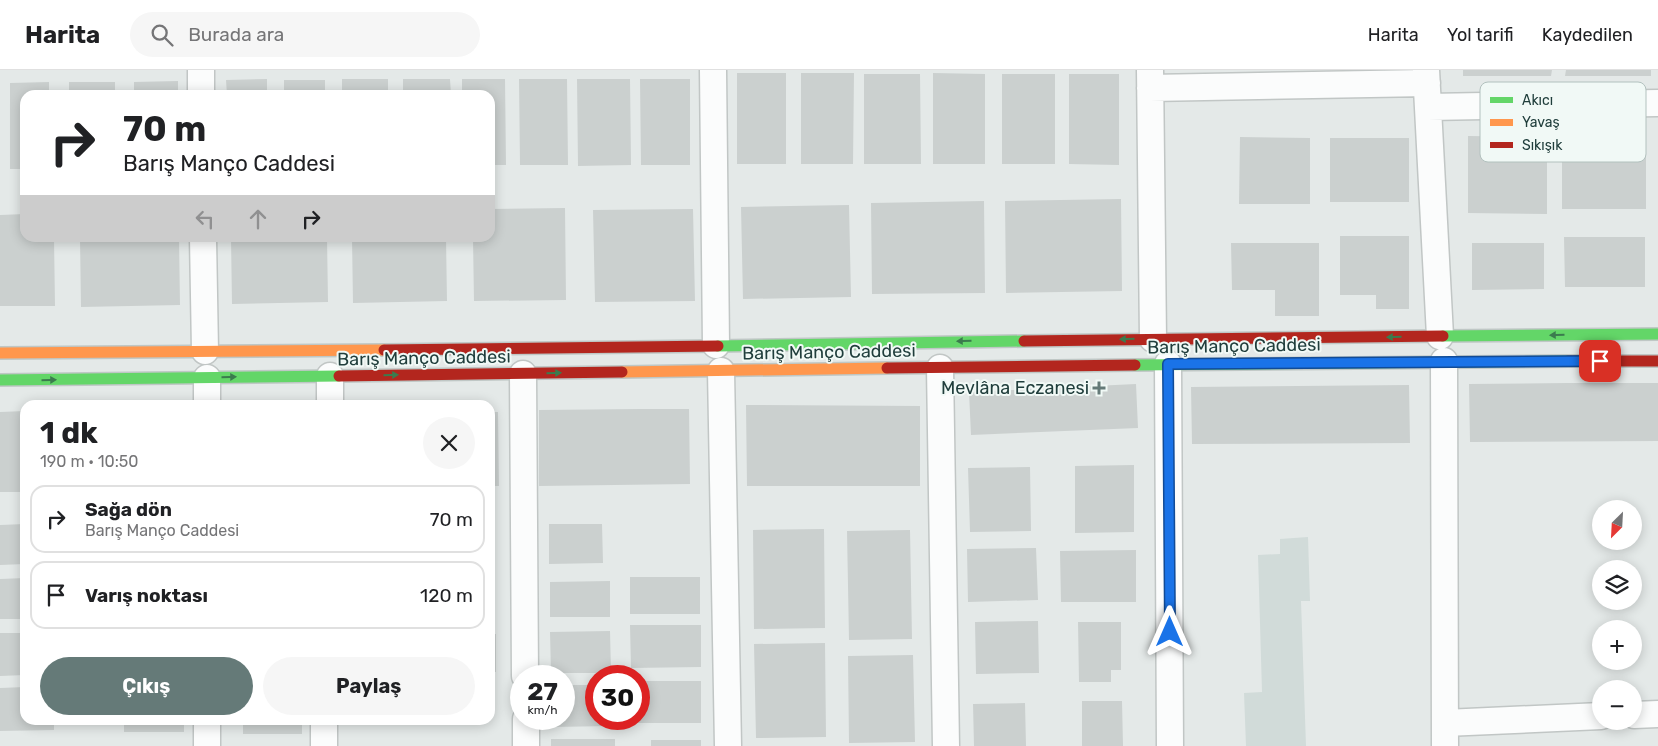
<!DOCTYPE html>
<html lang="tr">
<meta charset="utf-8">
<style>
body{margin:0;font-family:Rubik,sans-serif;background:#f6f6f6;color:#202124;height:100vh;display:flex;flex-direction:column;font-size:19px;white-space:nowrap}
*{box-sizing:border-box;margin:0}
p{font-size:16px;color:#757577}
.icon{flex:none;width:28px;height:28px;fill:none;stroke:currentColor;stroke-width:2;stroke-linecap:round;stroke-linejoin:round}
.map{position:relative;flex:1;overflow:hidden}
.sheet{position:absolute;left:20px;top:330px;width:475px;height:325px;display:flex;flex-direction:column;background:#fff;border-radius:15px;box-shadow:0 2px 12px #0003}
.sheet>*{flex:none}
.top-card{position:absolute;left:20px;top:20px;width:475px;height:152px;border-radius:15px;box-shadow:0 2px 12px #0003;background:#fff;color:#202124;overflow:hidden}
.needle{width:32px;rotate:204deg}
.buttons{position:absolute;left:1592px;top:430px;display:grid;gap:10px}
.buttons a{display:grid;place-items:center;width:50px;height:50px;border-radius:50%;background:#fff;box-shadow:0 2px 12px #0003;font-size:25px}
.speed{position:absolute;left:510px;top:595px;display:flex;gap:10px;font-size:25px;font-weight:700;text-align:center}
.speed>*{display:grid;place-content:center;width:65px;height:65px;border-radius:50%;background:#fff;box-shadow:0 2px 12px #0003;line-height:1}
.speed small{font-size:12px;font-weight:400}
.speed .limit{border:8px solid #d22;background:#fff;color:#111}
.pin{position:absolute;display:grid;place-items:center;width:42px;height:42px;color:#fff;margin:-21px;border-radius:10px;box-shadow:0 2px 8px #0006}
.me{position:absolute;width:55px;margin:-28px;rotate:0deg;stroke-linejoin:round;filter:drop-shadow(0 0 4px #0008)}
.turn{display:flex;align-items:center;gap:18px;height:105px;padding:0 20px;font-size:22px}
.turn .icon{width:65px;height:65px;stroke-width:2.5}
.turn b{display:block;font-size:35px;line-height:42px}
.lanes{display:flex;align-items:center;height:48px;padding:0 20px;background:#0003;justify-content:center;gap:25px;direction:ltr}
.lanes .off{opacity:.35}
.round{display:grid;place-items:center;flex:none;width:52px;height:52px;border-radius:26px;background:#f6f6f6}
.head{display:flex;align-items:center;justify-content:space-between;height:85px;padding:0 20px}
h1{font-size:30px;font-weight:700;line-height:38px}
.cta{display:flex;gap:10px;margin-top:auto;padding:10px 20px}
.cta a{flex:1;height:58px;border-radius:30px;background:#657a78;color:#fff;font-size:20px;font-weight:700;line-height:58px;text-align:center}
.cta a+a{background:#f6f6f6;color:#202124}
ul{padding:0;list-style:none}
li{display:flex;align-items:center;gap:15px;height:68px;margin:0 10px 8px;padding:0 10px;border:2px solid #e0e0e0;border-radius:15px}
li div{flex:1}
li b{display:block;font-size:19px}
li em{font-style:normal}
header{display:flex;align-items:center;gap:30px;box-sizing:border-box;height:70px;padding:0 25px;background:#fff;border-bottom:1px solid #e0e0e0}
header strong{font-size:24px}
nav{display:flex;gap:28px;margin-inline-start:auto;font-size:18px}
.search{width:350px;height:45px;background:#f6f6f6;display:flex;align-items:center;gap:12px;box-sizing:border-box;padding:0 18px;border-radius:28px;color:#757577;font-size:19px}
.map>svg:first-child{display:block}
.built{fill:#d1dbd9}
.building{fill:#cbd0cf}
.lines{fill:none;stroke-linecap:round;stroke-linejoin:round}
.street-casing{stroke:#c1c6c5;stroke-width:29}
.fast-casing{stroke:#bfc7c5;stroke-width:14}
.slow-casing{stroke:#bfc7c5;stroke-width:14}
.jam-casing{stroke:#bfc7c5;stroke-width:14}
.street{stroke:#fbfcfc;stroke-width:26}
.fast{stroke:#63d668;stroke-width:11}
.slow{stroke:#ff974d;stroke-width:11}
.jam{stroke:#b3261e;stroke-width:11}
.oneway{fill:#3b7b4e}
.route-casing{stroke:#114b97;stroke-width:12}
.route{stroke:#1a73e8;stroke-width:9}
.poi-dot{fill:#657a78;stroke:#f1f9f6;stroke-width:2}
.labels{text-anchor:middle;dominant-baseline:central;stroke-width:4;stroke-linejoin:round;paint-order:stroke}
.street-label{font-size:18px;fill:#203e3c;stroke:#f1f9f6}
.poi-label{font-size:18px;fill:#203e3c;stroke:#f1f9f6;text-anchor:end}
.key{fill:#f1f9f6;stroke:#b2c1be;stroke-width:1}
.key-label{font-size:14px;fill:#203e3c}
</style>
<header>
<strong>Harita</strong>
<div class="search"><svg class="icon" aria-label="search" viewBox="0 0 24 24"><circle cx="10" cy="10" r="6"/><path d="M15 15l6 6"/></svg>Burada ara</div>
<nav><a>Harita</a><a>Yol tarifi</a><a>Kaydedilen</a></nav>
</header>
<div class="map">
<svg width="1658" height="676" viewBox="0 0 1658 676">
<rect width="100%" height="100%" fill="#e4e9e8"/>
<path class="built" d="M1308,467L1310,531H1301L1306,676H1246L1244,623L1262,622L1258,485L1280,484V469Z"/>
<path class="building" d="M1463,0H1552L1551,6H1463Z
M1566,0H1651V6H1565Z
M737,3H786V94H737Z
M801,3H854L853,94H801Z
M933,3L985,4V94H933Z
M864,4H920L921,94H864Z
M1002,4H1055V94H1002Z
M1069,4H1119V95L1069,94Z
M267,9V25H227L226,10Z
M342,9H388V25H342Z
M403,9H450L451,25H403Z
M462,9H505L506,95H490V25H462Z
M519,9H567L568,95H520Z
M577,9H630L631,95L578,96Z
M640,9H690V95H641Z
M284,10H325V25H284Z
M178,11V25H134V12Z
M49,12V25H25V99H10V13Z
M69,12H115V25H69Z
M1562,64L1646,65V139H1562Z
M1468,66L1547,67V144L1468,143Z
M1240,67L1310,68V134H1239Z
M1330,68H1409V132H1330Z
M1121,129L1122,221L1006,223L1005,131Z
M984,131L985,223L872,224L871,133Z
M849,135L851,227L743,229L741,137Z
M565,138L566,230L474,231L473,168H490V139Z
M693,139L695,231L595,232L593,140Z
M25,144V168H54L55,236H0V145Z
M1340,166H1409V239H1376V225H1340Z
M1564,167H1645V217H1565Z
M80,168H179L180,235L81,237Z
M231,168H327L328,232L232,234Z
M352,168H446L447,231L353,233Z
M1231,173H1319V246H1275V220H1232Z
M1472,173H1544V219L1472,220Z
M1568,313H1658V371L1470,372L1469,314Z
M1136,314L1138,358L971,365L969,322Z
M1409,315L1410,373L1192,374L1191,317Z
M746,335L920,336V416H747Z
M639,339H689L690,414L539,416V340Z
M25,341V422H0V342Z
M490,342H498L499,416H490Z
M1134,395V462L1075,463V396Z
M1030,397L1031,461L970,462L968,398Z
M25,454V494L0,495V455Z
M549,454H602L603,493L549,494Z
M824,459L825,558L754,559L753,460Z
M910,460L912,569L849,570L847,461Z
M1036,478L1038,530L968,532L967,479Z
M1136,480V532H1061L1060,481Z
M490,506H493V550H490Z
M630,507H700V544H630Z
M25,508V549H0V509Z
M610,511V547H550V512Z
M1038,551L1039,603L976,604L975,552Z
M1078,552H1121V600H1111V612H1079Z
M630,555H701V597L631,598Z
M610,561L611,603H551L550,562Z
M0,563H25V605L0,606Z
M490,564H496V602H490Z
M825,573L826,667L756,668L754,574Z
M913,585L915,672L849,673L848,586Z
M639,611H701V653H631V649H639Z
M564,615H596V649H612V656L551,657V649H564Z
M25,617V650H54V660L0,661V618Z
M1082,631H1122L1123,676H1082Z
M1025,633L1026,676H974L973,634Z
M124,650H184V662H124Z
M243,650H302V664H243Z
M551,669H615V676H551Z
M651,670H701V676H651Z"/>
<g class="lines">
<g class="street-casing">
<path id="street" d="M201,0V25
M713,0L716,275
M1150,0L1153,269
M1426,0L1440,266
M1150,18L1427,13
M1428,37L1658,33
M203,168L205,281
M1444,291L1445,676
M1168,294L1170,676
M940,298L946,676
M721,301L728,676
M523,304L525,606
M207,335V308
M330,335V306
M1634,645L1658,644
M526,649V676
M1445,653L1601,646
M207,676V650
M324,676V650"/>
</g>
<g class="fast-casing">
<path id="fast" d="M1443,266L1658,264
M718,276L1024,271
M1135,295L1568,291
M0,310L339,306"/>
</g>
<g class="slow-casing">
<path id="slow" d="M0,283L384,280
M622,302L887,298"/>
</g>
<g class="jam-casing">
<path id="jam" d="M1024,271L1443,266
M384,280L718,276
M1568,291H1658
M887,298L1135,295
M339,306L622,302"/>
</g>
<use href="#street" class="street"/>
<use href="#fast" class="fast"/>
<use href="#slow" class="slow"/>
<use href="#jam" class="jam"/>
</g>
<defs><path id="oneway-solid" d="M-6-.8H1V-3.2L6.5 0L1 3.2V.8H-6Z" transform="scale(1.25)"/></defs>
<g class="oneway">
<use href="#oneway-solid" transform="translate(1557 265) rotate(179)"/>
<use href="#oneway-solid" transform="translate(1394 267) rotate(179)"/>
<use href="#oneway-solid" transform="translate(1127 269) rotate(179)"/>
<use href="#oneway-solid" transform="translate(964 271) rotate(179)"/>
<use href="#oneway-solid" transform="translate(554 303) rotate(-1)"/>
<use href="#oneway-solid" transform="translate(391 305) rotate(-1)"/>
<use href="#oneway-solid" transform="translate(229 307) rotate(-1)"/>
<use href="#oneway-solid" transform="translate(49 310) rotate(-1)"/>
</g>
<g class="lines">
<g class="route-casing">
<path id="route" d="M1170,562L1168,294L1600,291"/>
</g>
<use href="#route" class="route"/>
</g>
<path class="poi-dot" d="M1096.5 310.5h5v5h5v5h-5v5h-5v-5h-5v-5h5z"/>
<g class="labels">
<g class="street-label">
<text transform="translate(1234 276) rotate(-1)">Barış Manço Caddesi</text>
<text transform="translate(829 282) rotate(-1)">Barış Manço Caddesi</text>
<text transform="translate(424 288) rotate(-1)">Barış Manço Caddesi</text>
</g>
<g class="poi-label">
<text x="1089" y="318">Mevlâna Eczanesi</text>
</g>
</g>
<rect x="1480" y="12" width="166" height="80" rx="8" class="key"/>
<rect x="1490" y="27" width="23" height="6" fill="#63d668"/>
<rect x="1490" y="49" width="23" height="7" fill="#ff974d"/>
<rect x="1490" y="72" width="23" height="6" fill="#b3261e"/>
<g class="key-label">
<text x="1522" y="35">Akıcı</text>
<text x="1522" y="57">Yavaş</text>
<text x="1522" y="80">Sıkışık</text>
</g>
</svg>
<div class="buttons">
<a><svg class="needle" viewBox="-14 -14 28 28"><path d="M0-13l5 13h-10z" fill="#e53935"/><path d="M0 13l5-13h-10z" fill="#757577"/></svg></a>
<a><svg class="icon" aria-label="layers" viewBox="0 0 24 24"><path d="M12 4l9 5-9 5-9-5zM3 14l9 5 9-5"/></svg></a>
<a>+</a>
<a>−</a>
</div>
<div class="speed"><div>27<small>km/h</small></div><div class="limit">30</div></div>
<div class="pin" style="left:1600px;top:291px;background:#d93025"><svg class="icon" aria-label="arrive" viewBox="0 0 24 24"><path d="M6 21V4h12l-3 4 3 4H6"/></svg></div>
<svg class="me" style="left:1170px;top:562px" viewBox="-20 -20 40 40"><path d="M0-17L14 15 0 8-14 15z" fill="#1a73e8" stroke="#fff" stroke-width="4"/></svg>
<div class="top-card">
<div class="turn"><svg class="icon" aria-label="right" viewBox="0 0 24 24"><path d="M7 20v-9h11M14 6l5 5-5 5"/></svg><div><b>70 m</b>Barış Manço Caddesi</div></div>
<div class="lanes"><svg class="icon off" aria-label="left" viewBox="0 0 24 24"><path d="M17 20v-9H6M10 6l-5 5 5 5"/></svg><svg class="icon off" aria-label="ahead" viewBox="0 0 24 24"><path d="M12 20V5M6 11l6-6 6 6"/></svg><svg class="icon" aria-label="right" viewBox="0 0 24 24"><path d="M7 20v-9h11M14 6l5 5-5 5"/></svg></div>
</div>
<section class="sheet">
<div class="head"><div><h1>1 dk</h1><p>190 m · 10:50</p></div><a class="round"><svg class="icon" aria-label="close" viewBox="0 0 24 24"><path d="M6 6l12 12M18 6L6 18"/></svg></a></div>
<ul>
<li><svg class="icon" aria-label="right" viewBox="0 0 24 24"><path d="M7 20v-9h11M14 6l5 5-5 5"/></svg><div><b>Sağa dön</b><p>Barış Manço Caddesi</p></div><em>70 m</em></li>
<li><svg class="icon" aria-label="arrive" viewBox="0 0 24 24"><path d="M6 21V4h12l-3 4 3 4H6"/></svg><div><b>Varış noktası</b></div><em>120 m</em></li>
</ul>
<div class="cta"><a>Çıkış</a><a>Paylaş</a></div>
</section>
</div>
